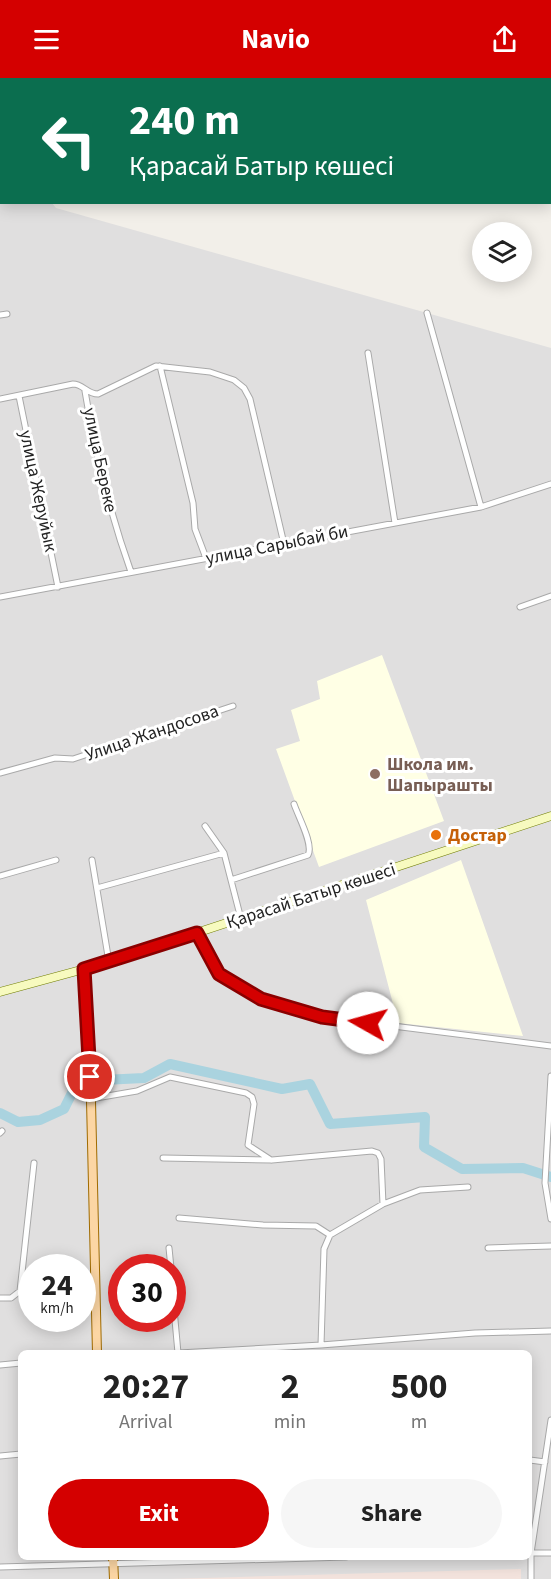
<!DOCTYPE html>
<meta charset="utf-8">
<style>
body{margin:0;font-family:"Source Sans 3",sans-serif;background:#f6f6f6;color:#222;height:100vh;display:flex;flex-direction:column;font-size:22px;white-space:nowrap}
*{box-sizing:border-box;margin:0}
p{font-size:20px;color:#767676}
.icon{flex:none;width:33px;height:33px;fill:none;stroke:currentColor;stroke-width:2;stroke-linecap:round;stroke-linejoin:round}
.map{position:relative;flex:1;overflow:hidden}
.drawer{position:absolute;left:18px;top:1272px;width:514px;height:210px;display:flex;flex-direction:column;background:#fff;border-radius:9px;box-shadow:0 3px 15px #0003}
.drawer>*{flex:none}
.banner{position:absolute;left:0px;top:0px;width:552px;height:126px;box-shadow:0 3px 15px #0003;background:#0b6e4f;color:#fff;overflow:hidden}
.controls{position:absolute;left:472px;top:144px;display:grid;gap:12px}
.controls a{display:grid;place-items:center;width:60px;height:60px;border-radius:50%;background:#fff;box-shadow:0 3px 15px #0003;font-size:30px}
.speed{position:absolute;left:18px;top:1176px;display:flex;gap:12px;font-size:30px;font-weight:700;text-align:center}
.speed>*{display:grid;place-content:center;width:78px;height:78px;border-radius:50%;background:#fff;box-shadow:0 3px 15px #0003;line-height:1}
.speed small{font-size:15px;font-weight:400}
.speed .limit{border:9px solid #d22;background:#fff;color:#111}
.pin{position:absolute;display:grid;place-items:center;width:51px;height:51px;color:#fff;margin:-26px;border:3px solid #fff;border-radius:50%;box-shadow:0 2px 6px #0007}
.me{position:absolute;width:66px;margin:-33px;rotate:277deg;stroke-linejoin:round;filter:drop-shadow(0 0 4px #0008)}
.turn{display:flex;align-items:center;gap:21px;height:126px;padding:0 30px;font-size:27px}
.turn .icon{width:78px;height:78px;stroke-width:2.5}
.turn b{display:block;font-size:42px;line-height:51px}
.eta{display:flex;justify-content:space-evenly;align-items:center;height:102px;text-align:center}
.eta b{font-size:36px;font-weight:700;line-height:42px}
.button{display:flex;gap:12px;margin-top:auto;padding:12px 30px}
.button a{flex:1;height:69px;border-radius:36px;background:#d40000;color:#fff;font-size:24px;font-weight:700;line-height:69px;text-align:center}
.button a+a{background:#f6f6f6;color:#222}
header{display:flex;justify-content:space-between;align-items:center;height:78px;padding:0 30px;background:#d40000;color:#fff;font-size:27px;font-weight:700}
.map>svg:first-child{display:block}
.residential{fill:#e0dfdf;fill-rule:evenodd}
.education{fill:#ffffe5}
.military{fill:#f3e3dd}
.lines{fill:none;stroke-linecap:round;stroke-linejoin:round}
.river{stroke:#aad3df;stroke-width:10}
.street-casing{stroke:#a9a9a9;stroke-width:7}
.secondary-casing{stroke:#707d05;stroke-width:9}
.primary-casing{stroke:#a06b00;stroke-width:10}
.street{stroke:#fff;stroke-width:5}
.secondary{stroke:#f7fabf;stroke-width:8}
.primary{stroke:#fcd6a4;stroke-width:8}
.route-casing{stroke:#8a0000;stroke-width:15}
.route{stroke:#d40000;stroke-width:10}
.education-dot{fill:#8d6e63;stroke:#fff;stroke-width:2}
.food-dot{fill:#e8710a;stroke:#fff;stroke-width:2}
.labels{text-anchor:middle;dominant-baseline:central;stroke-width:6;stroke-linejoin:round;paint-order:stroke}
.street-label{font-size:18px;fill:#222;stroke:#fff}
.education-label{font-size:18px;font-weight:bold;fill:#785e54;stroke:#fff;text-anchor:start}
.food-label{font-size:18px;font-weight:bold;fill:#c56008;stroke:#fff;text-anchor:start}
</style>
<header><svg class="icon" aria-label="menu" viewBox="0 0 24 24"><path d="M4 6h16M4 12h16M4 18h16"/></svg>Navio<svg class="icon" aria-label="share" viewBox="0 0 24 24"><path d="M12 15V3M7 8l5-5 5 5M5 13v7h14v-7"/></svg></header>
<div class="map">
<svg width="551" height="1501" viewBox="0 0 551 1501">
<rect width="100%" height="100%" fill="#f2efe9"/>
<path class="residential" d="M0,52L2,124L52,125L56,130L551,270V1501H0ZM32,1190H82V1240H32ZM122,1190H172V1240H122ZM21,1275H530V1479H21Z"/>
<path class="education" d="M382,577L444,743L319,789L276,671L300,663L291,632L320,621L317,603Z
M461,782L523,958L398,945L366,822Z"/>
<path class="military" d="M521,1491V1501H170Z"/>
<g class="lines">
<path class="river" d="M0,1035L18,1044L40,1042L64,1031L74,1011L103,1002L144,1000L170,986L282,1011L310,1006L330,1046L425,1039L424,1069L462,1091L523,1090L551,1099"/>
<g class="street-casing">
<path id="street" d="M427,235L481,429
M0,237L7,236
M368,275L395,445
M160,288L193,425L195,451L206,480
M85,313C95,375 110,435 131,494
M19,318L58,509
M0,321L73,306C83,306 87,316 98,316L156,288L210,294L234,302L244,310L250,321L284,466
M0,519L481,429L551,406
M520,529L551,518
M0,695L55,680L73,681L233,628
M205,748L224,775L241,841
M92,782L109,884
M0,798L56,782
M231,802L308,777C314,767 298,738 294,726
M97,810L224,775
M197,855L219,896L261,921L322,939L551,968
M551,998L545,1105L551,1141
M90,1021L137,1013L170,999L246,1015L252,1019L254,1026L248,1067L271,1082
M0,1055L2,1053
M163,1080L272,1082L372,1073L378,1075L381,1081L383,1126L330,1157L324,1171L321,1267
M383,1126L420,1112L468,1109
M179,1140L263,1147L316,1148L330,1157
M169,1170L171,1190
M488,1170L551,1168
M172,1209L178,1275
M0,1220H11L20,1213L34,1085
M179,1275L321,1267L475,1255L551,1253
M0,1287L21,1285
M0,1378L21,1376
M530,1382L545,1384
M530,1475H551
M0,1489L346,1479
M531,1501V1475L551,1342"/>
</g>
<g class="secondary-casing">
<path id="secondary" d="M0,914L99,887L551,738"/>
</g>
<g class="primary-casing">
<path id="primary" d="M84,891L90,981L97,1275
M113,1479L114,1501"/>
</g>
<use href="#street" class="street"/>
<use href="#secondary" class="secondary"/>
<use href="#primary" class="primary"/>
</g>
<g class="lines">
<g class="route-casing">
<path id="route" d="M90,999L84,891L197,855L219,896L261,921L322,939L368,945"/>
</g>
<use href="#route" class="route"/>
</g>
<circle class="education-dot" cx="375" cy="696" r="6"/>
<circle class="food-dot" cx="436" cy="757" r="6"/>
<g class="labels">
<g class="street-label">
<text transform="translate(100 382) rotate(78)">улица Береке</text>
<text transform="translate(38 413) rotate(78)">улица Жеруйык</text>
<text transform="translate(277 467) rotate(-11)">улица Сарыбай би</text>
<text transform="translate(152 655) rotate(-19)">Улица Жандосова</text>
<text transform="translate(311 818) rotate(-18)">Қарасай Батыр көшесі</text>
</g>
<g class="education-label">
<text x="387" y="686">Школа им.<tspan x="387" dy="21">Шапырашты</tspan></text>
</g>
<g class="food-label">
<text x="448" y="757">Достар</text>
</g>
</g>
</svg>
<div class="controls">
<a><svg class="icon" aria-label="layers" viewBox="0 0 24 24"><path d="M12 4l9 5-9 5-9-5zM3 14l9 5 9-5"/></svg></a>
</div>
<div class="speed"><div>24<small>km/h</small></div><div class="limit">30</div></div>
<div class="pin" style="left:90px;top:999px;background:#d93025"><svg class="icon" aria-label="arrive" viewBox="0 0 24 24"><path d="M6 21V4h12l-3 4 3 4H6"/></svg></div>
<svg class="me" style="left:368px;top:945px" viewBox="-20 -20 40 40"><circle r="19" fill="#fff"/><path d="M0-13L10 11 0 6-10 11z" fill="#d40000"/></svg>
<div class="banner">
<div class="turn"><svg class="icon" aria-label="left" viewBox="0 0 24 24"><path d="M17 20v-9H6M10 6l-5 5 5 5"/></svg><div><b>240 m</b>Қарасай Батыр көшесі</div></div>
</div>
<section class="drawer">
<div class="eta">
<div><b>20:27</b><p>Arrival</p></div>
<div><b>2</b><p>min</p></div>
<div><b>500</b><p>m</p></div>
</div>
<div class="button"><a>Exit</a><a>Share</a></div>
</section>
</div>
